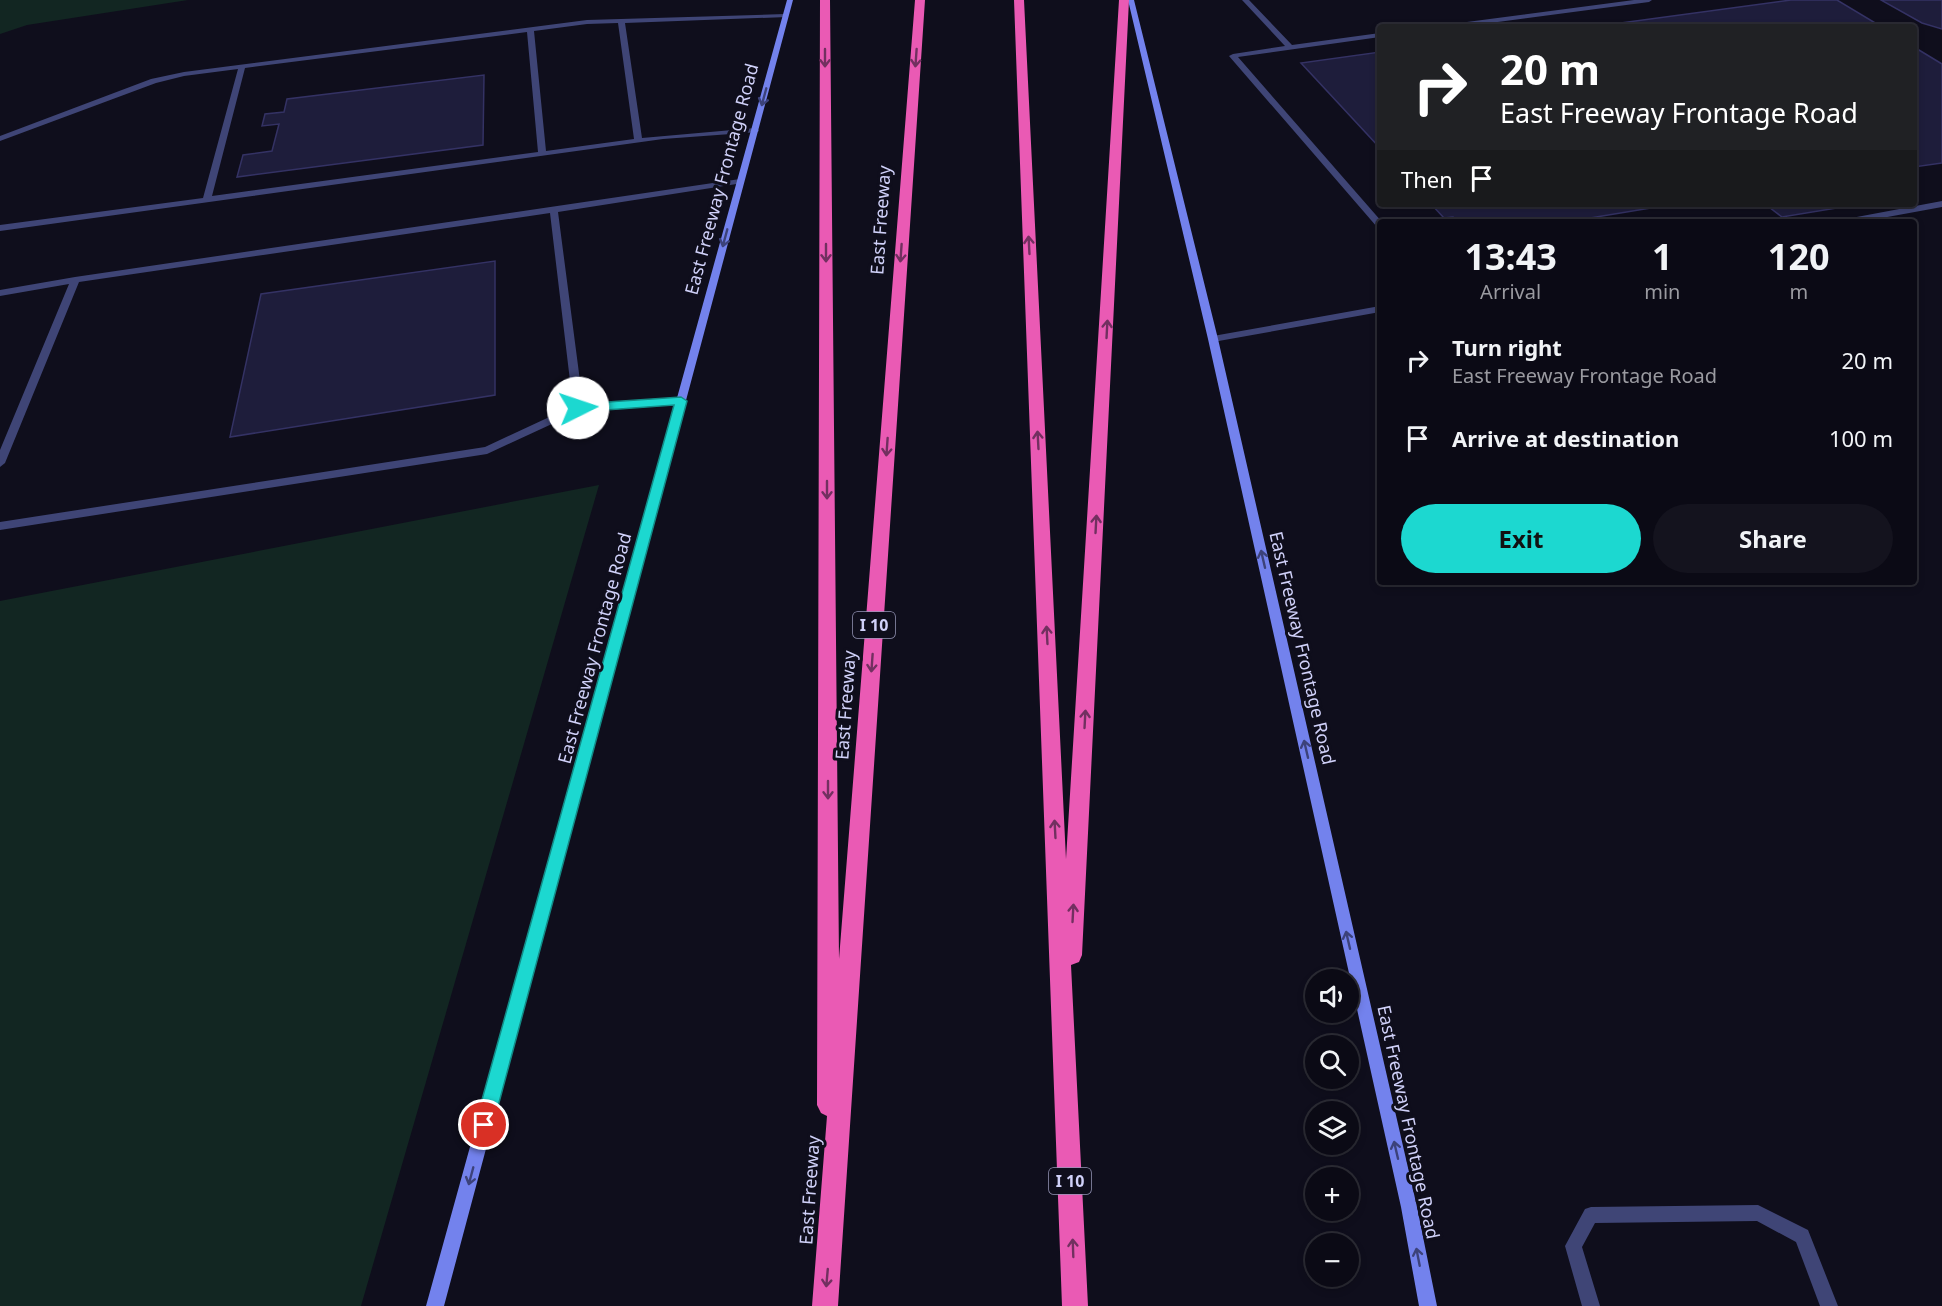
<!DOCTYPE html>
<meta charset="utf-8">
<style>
body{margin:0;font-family:"Noto Sans",sans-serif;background:#14131e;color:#f1f3f6;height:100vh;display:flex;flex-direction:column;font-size:22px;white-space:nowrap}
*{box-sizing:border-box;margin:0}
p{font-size:20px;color:#9a9aa0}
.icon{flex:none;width:33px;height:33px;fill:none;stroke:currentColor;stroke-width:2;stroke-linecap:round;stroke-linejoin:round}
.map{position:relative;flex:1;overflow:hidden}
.side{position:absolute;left:1377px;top:219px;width:540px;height:366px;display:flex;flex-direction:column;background:#0b0a15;border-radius:6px;box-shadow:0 3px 9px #0003,0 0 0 2px #2b2b34}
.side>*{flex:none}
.hud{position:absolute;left:1377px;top:24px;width:540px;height:183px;border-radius:6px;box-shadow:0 3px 9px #0003,0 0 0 2px #2b2b34;background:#202124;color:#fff;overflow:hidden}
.controls{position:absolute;left:1305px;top:969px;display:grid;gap:12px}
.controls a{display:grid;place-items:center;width:54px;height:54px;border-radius:50%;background:#0b0a15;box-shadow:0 3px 9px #0003,0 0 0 2px #2b2b34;font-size:30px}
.pin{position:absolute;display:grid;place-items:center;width:51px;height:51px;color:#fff;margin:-26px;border:3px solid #fff;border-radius:50%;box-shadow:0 2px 6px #0007}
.me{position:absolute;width:66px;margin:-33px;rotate:86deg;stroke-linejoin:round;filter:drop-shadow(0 0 4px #0008)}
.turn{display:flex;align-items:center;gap:21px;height:126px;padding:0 24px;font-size:27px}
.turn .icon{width:78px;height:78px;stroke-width:2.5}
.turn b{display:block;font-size:42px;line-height:51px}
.then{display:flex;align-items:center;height:57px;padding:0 24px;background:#0003;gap:12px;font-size:22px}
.eta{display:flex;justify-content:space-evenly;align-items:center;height:102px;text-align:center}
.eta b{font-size:36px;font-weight:700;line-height:42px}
.button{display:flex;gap:12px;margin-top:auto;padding:12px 24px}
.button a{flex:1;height:69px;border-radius:36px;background:#1cd8d0;color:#111;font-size:24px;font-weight:700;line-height:69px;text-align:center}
.button a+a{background:#14131e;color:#f1f3f6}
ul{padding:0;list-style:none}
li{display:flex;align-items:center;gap:18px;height:78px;padding:0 24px}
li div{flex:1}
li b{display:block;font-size:22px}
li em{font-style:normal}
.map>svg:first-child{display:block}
.green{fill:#122622}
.building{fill:#1e1d3b;stroke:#343264;stroke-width:1.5}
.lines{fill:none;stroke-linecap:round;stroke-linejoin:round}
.service{fill:#3f4576;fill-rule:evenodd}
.secondary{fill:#7382ed;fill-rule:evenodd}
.motorway{fill:#ea5ab4;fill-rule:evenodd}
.oneway{stroke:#723060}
.oneway2{stroke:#3c427a}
.route{fill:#1cd8d0;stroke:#128c87;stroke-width:1.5}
.labels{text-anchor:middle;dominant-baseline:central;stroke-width:6;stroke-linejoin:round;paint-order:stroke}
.shield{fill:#0f0e1c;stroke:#9696b7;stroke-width:1.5}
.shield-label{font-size:16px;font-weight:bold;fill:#d0d1f9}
.street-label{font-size:18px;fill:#d0d1f9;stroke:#0f0e1c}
</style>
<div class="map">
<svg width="1942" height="1306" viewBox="0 0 1942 1306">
<rect width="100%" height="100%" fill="#0f0e1c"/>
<path class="green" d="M0,0H188L27,25L0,34Z
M599,485L361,1306H0V601Z"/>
<path class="building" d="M1791,0H1837L1882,27H1591Z
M1881,0H1942V29L1922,23Z
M1914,47L1942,64V163L1914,167Z
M1380,52V148L1301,63Z
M484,75L483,145L237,177L243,155L272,151L279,124L262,126L265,114L284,112L287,99Z
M1431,204H1675L1566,222H1458L1453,217L1444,218Z
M1765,204H1861L1782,217Z
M495,261V395L230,437L261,294Z"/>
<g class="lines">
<path class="service" d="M1242,0H1249L1292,45L1380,33V37L1238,57L1382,222H1380V228L1377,227L1229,56L1233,54L1285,46Z
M1634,0H1652L1649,2L1460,27H1441L1444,25Z
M785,14L788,16L787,17L625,23L642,138L755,128L759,130L758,132L663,139L0,231V225L203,198L238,69L184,76L156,83L0,141V136L151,79L184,72L587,20ZM618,23L634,139L546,151L534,31L587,24ZM527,32L538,152L212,196L245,68Z
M740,179L744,181L743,183L558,212L583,404L681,398L685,399V403L580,411L487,454L0,530V522L485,447L573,406L550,213L79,282L5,463L0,467V450L69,284L0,296V290L75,277Z
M1942,201V207L1860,222H1842L1846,219Z
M1380,306V312L1213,342L1208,339L1213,336Z
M1758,1205L1808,1230L1838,1306H1820L1796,1242L1757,1221L1595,1223L1582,1247L1600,1306H1582L1565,1246L1585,1209L1591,1207Z"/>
<path class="secondary" d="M787,0H793L444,1306H426Z
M1128,0H1134L1218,339L1417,1207L1437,1306H1419L1401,1207L1208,339Z"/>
<path class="motorway" d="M820,0H830L839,959L915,0H925L838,1306H812L827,1116L821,1113L817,1105Z
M1014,0H1024L1066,859L1119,0H1129L1082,955L1079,962L1071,965L1088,1306H1062Z"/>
</g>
<defs><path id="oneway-shaft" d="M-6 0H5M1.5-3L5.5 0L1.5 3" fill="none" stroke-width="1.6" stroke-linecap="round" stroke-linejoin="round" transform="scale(1.5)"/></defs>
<g class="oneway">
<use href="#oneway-shaft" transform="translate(825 58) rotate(90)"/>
<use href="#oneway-shaft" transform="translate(916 58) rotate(94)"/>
<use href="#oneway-shaft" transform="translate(1029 245) rotate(-93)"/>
<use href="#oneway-shaft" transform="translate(826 253) rotate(90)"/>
<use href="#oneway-shaft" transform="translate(901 253) rotate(94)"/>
<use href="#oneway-shaft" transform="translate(1107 329) rotate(-87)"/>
<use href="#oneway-shaft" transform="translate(1038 440) rotate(-93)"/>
<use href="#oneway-shaft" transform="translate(887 447) rotate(94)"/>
<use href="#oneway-shaft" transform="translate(827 490) rotate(90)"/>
<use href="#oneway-shaft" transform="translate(1096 524) rotate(-87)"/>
<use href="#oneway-shaft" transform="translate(1047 635) rotate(-93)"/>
<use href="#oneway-shaft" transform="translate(872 663) rotate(94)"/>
<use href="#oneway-shaft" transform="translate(1085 719) rotate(-87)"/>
<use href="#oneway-shaft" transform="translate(828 790) rotate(90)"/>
<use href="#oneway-shaft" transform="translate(1055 829) rotate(-93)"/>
<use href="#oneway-shaft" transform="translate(1073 913) rotate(-87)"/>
<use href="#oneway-shaft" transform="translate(1073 1248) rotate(-92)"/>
<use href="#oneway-shaft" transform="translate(827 1278) rotate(95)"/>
</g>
<g class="oneway2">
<use href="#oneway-shaft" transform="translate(764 97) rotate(105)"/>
<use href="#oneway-shaft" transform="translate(725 238) rotate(105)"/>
<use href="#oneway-shaft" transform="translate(1263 559) rotate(-103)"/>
<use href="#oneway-shaft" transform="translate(1306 749) rotate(-103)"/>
<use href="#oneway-shaft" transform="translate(1348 940) rotate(-103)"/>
<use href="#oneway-shaft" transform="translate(1396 1150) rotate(-103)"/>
<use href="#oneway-shaft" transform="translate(471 1176) rotate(105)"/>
<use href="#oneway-shaft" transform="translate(1418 1257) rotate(-101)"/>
</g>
<path class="route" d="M681,397L687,401L493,1125L491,1131L484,1134L478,1131L475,1125L674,405L578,412L572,408L578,404Z"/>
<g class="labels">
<g class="shield">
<rect x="853" y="612" width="42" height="26" rx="4.5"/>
<rect x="1049" y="1168" width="42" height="26" rx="4.5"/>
</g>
<g class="shield-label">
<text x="874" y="625">I 10</text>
<text x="1070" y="1181">I 10</text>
</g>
<g class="street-label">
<text transform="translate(721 179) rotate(-75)">East Freeway Frontage Road</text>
<text transform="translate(880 220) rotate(-86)">East Freeway</text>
<text transform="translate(594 648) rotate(-75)">East Freeway Frontage Road</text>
<text transform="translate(1303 648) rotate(77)">East Freeway Frontage Road</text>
<text transform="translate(845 705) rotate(-86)">East Freeway</text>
<text transform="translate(1409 1122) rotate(78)">East Freeway Frontage Road</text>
<text transform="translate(809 1190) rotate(-86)">East Freeway</text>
</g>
</g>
</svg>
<div class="controls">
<a><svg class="icon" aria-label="sound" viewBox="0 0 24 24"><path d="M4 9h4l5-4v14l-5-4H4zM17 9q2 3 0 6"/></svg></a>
<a><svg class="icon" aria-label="search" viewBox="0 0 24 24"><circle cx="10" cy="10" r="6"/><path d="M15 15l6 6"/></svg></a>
<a><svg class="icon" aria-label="layers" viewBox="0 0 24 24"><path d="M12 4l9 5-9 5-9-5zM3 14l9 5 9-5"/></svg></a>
<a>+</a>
<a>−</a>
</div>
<div class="pin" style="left:484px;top:1125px;background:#d93025"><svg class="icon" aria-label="arrive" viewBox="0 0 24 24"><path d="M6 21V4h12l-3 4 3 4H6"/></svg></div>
<svg class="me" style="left:578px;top:408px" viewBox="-20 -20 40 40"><circle r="19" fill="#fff"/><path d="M0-13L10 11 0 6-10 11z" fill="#1cd8d0"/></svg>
<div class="hud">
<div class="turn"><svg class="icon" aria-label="right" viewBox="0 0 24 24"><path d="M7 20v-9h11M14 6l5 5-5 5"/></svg><div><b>20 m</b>East Freeway Frontage Road</div></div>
<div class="then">Then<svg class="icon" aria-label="arrive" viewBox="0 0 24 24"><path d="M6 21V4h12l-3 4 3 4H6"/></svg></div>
</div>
<section class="side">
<div class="eta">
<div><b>13:43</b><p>Arrival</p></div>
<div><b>1</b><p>min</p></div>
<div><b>120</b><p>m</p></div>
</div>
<ul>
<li><svg class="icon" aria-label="right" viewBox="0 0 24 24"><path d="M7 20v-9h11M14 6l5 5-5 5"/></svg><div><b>Turn right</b><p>East Freeway Frontage Road</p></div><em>20 m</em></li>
<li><svg class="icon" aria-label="arrive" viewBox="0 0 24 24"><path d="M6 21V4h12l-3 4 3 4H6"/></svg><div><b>Arrive at destination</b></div><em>100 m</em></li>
</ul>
<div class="button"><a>Exit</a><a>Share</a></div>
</section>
</div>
